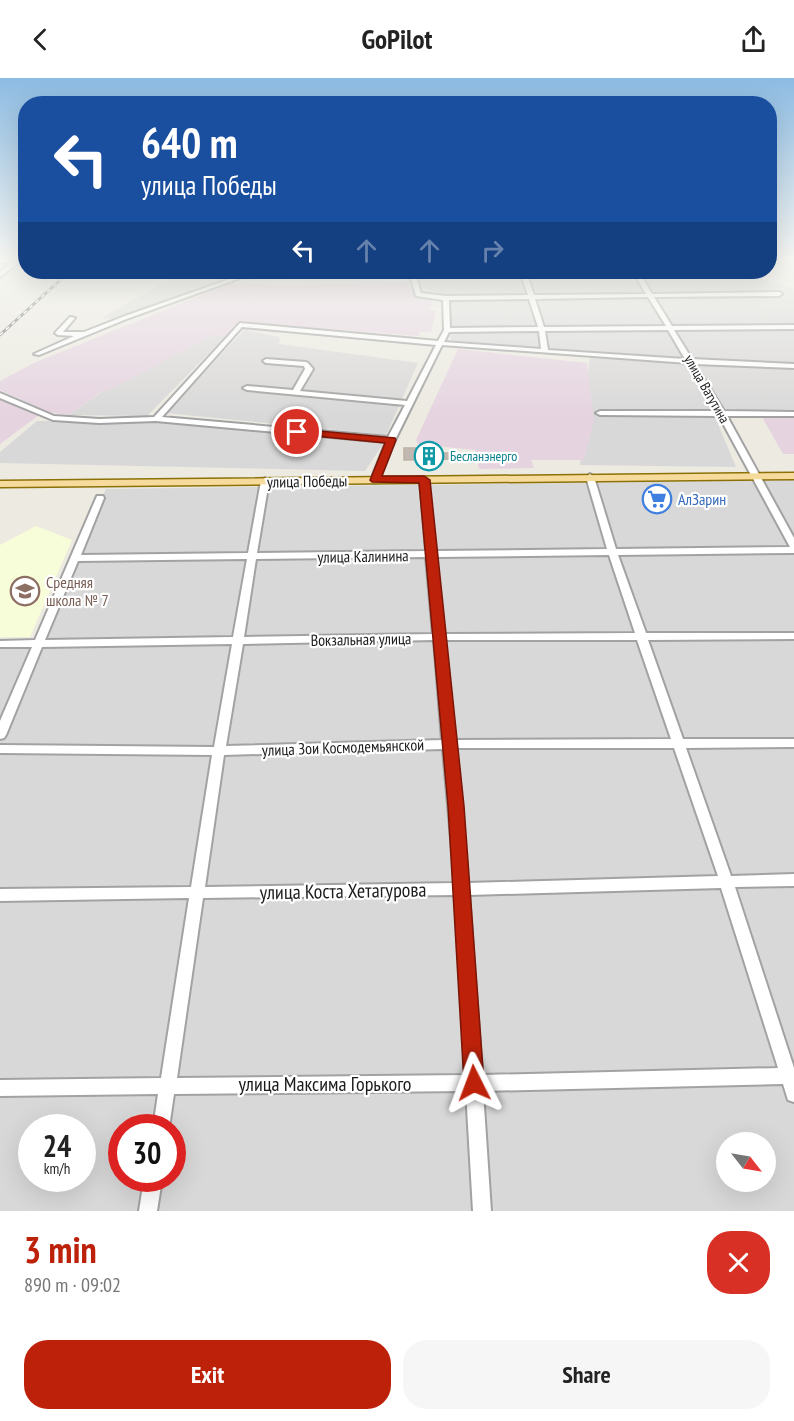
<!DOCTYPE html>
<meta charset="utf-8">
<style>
body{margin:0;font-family:"PT Sans Narrow",sans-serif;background:#f6f6f6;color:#222;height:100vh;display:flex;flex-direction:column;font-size:22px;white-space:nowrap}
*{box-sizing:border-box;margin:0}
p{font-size:20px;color:#767676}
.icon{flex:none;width:33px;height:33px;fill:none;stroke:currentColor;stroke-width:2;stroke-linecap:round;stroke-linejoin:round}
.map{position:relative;height:1133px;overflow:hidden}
.details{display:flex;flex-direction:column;background:#fff;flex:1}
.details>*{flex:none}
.guide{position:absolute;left:18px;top:18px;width:759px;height:183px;border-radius:24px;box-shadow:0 6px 24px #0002;background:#1a4fa0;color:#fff;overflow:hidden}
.needle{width:39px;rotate:121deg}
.controls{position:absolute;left:716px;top:1054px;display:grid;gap:12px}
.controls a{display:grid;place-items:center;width:60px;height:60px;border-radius:50%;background:#fff;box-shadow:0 6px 24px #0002;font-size:30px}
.speed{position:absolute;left:18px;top:1036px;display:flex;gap:12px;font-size:30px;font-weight:700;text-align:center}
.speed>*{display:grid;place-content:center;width:78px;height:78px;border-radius:50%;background:#fff;box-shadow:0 6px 24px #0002;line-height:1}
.speed small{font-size:15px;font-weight:400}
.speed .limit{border:9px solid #d22;background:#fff;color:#111}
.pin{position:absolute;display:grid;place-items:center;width:51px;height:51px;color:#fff;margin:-26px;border:3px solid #fff;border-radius:50%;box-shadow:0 2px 6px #0007}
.me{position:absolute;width:66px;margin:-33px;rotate:357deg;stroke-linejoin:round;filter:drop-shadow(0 0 4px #0008)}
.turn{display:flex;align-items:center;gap:21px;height:126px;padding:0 24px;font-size:27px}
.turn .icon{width:78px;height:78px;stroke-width:2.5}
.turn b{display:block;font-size:42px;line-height:51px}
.lanes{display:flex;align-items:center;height:57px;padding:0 24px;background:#0003;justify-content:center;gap:30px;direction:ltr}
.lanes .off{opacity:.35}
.round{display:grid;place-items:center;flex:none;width:63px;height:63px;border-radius:24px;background:#f6f6f6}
.head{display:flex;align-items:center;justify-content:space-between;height:102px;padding:0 24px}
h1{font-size:36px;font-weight:700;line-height:45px;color:#bd210a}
.button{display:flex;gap:12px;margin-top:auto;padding:12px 24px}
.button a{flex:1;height:69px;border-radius:24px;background:#bd210a;color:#fff;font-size:24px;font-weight:700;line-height:69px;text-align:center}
.button a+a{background:#f6f6f6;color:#222}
header{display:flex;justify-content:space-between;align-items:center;height:78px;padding:0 24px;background:#fff;font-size:27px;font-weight:700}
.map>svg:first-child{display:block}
.residential{fill:#d9d8d8;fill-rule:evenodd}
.industrial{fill:#e5d3e0}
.education{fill:#f8fdd9}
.building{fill:#c1b9b1;stroke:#bdb2a4;stroke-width:1.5}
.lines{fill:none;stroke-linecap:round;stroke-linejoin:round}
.minor-casing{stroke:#a2a2a2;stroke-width:4}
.major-casing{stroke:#8b7107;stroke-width:3}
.minor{fill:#fff;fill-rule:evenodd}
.major{fill:#f7db9c;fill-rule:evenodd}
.rail-casing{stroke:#696969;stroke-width:3}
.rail{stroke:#fff;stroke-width:1.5;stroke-dasharray:4;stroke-linecap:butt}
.route{fill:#bd210a;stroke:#7b1506;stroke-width:1.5}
.labels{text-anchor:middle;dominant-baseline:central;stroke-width:4.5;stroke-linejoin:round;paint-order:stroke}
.far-street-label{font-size:14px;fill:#1b1b1b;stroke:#fff}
.far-culture-label{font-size:14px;fill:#0d838f;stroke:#fff;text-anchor:start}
.street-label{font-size:16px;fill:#1b1b1b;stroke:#fff}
.shop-label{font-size:16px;fill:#366cbe;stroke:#fff;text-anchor:start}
.education-label{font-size:16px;fill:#785e54;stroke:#fff;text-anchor:start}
.near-street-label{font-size:20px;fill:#1b1b1b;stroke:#fff}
</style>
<header><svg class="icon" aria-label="back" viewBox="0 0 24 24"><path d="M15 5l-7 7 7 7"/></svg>GoPilot<svg class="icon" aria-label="share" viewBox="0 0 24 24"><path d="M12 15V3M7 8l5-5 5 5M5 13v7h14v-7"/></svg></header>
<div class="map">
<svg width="794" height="1133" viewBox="0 0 794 1133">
<rect width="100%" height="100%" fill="#eceae1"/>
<path class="residential" d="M182,194H235L222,201L117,241L102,240Z
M262,194H408V200L242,202Z
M420,194H727L794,210V333L713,334L736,389L580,387L590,276L451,262L442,217L421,209Z
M244,252L280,259L279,266L418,285L386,357L166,335Z
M214,257L226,258L147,338L69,337L103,313H107Z
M37,343H158L385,363L365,393L0,385V374Z
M794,402V1133H0V570H40L106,411ZM32,1050H82V1101H32ZM122,1050H172V1101H122ZM726,1065H765V1104H726Z"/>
<path class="industrial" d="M408,204L416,221L432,222L430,232L436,233L431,254H420L419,258L281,247L285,248L280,255L233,251L226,258L214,257L107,313H102L69,337L48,334L0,312V303L36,284L232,205L241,208L245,206L284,208Z
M458,271L587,285L594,343L584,382H531L534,390L479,391L475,372L418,366L416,362Z
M0,320L39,337L0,366Z
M762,339H794V376H783Z"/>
<path class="education" d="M36,448L72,462L30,559H0V467Z"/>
<path class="building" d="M404,370H416L417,375H453L454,381L404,382Z
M648,409H655L666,432H658Z"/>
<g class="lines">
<g class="minor-casing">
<path id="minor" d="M0,181L19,184L0,199V194L11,185H0Z
M250,194H257L129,240L39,277L34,276L74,258L58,257L55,255L70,239L75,240L63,254H84L125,238Z
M409,194H415L421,215L446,218L528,217L520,194H526L534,217L646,216L633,194H639L652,216L779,214L782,216L779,218L654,219L672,248L794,247V251L674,252L692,281L794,286V290L695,286L724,333L794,334V338H727L794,460V475L618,477L646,555H794V561L648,562L683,661H794V669L686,670L731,798L794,796V808L735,809L794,990V1024L788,1022L783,1006L483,1013L491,1133H473L466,1013L174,1016L169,1050H153L158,1016L0,1018V1002L161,1000L189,820L0,823V811L191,809L212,677L0,675V667L214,669L232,566L42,569L6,657L4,660L0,661V643L32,569H0V563L35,562L97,418H103L104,420L81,477L248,475L261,403L265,400L269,403L257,475L426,473L420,402L424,399L428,402L435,473L607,471L586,399L590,396L594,399L616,471L790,469L719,338L600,337L596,335L600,333H717L688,285L442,267L395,362L379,402L375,405L371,402L386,364L156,343L99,345L53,342L0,320V315L54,338L99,341L154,339L240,245L438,263L444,252L443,222L416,218ZM648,219L666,248L544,249L535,221ZM529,221L538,249L450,250L449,222ZM242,249L436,267L407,323L300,313L313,291L308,285L306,284L266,281L263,283L266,285L304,288L305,291L293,312L247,308L243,310L247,312L405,327L388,359L162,339ZM668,252L685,281L548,272L545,253ZM539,253L541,271L444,264L449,254ZM609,477L635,555L443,556L436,479ZM426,479L433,556L244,559L256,481ZM247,481L233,559L45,562L78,483ZM434,562L442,662L226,668L243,566ZM444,562H637L671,661L454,662ZM455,670H674L718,798L468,805ZM443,671L455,805L205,809L224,677ZM721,810L778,990L482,997L469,817ZM456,817L466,997L177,1000L203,820Z
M144,1101H162L157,1133H139Z"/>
</g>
<g class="major-casing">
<path id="major" d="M794,395V401L0,409V403Z"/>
</g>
<use href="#minor" class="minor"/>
<use href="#major" class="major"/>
<g class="rail-casing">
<path id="rail" d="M0,257L69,194"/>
</g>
<use href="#rail" class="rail"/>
</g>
<linearGradient id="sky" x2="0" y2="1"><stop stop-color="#8cbbe2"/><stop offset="0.53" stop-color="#f6f6f2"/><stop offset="1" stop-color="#f6f6f2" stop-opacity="0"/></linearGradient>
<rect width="794" height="340" fill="url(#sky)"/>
<path class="route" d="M297,351L395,360L396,362L382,398H424L430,402L464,728L484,1005L481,1013L474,1016L467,1013L464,1005L448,728L419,405L372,404L370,402L385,365L294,356L292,354Z"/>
<defs>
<g id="building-ring" transform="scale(1.5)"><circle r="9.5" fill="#fff" stroke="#0f9aa8" stroke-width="1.5"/><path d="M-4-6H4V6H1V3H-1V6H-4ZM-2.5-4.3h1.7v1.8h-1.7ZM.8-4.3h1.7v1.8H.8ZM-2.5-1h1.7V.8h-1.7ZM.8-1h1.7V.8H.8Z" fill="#0f9aa8"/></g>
<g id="supermarket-ring" transform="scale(1.5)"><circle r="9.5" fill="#fff" stroke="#3f7fe0" stroke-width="1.5"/><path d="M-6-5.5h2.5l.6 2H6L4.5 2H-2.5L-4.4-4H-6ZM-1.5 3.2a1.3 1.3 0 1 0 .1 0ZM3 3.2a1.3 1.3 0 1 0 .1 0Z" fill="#3f7fe0"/></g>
<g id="school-ring" transform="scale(1.5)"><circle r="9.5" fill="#fff" stroke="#8d6e63" stroke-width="1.5"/><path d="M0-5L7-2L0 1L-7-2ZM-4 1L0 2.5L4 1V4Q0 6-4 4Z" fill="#8d6e63"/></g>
</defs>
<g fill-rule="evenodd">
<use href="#building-ring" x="429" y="378"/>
<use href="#supermarket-ring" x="657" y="421"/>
<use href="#school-ring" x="25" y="513"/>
</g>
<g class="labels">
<g class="far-street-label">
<text transform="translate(707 311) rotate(60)">улица Ватутина</text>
</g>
<g class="far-culture-label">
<text x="450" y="378">Бесланэнерго</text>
</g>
<g class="street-label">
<text transform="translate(307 403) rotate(-1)">улица Победы</text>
<text transform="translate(363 478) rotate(-1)">улица Калинина</text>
<text transform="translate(361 561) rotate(-1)">Вокзальная улица</text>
<text transform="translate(343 669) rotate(-2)">улица Зои Космодемьянской</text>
</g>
<g class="shop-label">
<text x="678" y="421">АлЗарин</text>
</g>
<g class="education-label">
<text x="46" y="504">Средняя<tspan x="46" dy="18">школа № 7</tspan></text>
</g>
<g class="near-street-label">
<text transform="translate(343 813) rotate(-1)">улица Коста Хетагурова</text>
<text x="325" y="1006">улица Максима Горького</text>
</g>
</g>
</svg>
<div class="controls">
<a><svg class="needle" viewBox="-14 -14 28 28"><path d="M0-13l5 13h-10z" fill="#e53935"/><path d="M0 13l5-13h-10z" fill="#767676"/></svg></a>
</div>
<div class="speed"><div>24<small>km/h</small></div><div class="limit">30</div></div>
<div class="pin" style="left:297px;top:354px;background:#d93025"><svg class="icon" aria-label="arrive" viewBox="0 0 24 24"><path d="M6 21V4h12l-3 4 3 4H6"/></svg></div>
<svg class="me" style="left:474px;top:1005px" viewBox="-20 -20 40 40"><path d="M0-17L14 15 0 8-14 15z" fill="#bd210a" stroke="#fff" stroke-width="4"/></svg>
<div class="guide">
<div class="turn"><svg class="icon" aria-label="left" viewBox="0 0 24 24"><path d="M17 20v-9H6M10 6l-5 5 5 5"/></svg><div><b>640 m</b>улица Победы</div></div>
<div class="lanes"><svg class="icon" aria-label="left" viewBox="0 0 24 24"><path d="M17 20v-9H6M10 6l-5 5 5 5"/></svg><svg class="icon off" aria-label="ahead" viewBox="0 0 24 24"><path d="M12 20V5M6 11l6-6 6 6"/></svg><svg class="icon off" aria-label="ahead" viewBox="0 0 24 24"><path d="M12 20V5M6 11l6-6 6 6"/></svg><svg class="icon off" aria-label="right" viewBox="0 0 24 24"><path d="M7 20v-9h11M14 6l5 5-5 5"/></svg></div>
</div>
</div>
<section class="details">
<div class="head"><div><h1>3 min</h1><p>890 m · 09:02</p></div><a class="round" style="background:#d93025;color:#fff"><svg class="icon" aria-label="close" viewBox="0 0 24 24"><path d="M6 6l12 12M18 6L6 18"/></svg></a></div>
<div class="button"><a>Exit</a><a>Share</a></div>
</section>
